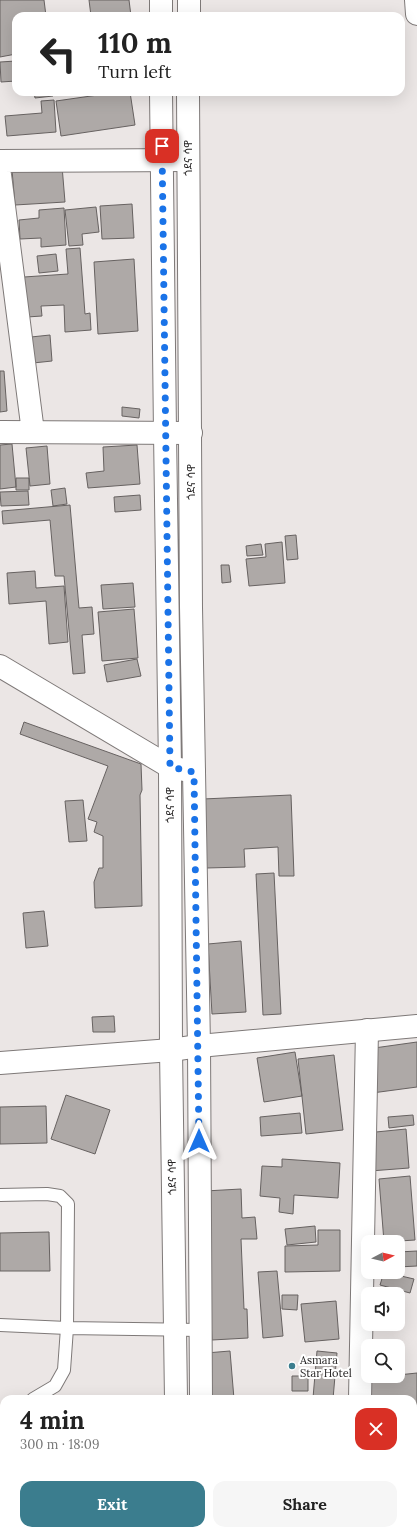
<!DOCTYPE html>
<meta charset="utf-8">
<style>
body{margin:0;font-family:Lora,"Noto Sans Ethiopic",serif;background:#f6f6f6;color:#222;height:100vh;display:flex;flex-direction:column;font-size:15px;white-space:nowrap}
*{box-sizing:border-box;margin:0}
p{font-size:13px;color:#767676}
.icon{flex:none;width:22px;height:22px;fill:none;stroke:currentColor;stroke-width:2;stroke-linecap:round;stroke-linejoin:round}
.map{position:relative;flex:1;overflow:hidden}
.side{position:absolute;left:0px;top:1395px;width:417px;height:140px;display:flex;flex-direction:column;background:#fff;border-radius:12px 12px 0 0;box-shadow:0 4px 16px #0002}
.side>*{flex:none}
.hud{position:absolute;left:12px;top:12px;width:393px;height:84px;border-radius:12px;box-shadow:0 4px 16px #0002;background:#fff;color:#222;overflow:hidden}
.needle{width:26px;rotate:83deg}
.buttons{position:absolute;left:361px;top:1235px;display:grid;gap:8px}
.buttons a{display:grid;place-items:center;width:44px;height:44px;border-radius:8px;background:#fff;box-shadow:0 4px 16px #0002;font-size:20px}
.pin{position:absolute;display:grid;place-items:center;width:34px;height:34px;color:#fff;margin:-17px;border-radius:8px;box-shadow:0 2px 6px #0006}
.me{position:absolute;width:44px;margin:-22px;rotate:0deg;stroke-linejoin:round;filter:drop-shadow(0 0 3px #0008)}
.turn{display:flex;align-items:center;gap:14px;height:84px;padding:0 20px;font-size:18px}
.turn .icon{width:52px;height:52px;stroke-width:2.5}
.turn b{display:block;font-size:28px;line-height:34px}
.round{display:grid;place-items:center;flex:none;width:42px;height:42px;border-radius:12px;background:#f6f6f6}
.head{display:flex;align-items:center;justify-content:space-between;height:68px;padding:0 20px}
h1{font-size:24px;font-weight:700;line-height:30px}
.action{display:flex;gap:8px;margin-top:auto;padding:8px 20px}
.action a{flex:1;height:46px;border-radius:12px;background:#3b7d8e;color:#fff;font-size:16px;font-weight:700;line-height:46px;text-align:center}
.action a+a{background:#f6f6f6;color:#222}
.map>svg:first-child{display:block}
.building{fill:#aea9a7;stroke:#676261}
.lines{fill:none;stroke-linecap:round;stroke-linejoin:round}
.service-casing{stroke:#7e7978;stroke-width:14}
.minor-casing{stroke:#7e7978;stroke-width:24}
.tertiary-casing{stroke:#7e7978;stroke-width:24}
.primary-casing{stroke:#7e7978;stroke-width:24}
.service{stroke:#fff;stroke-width:12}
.minor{stroke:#fff;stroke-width:22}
.tertiary{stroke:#fff;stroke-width:22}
.primary{stroke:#fff;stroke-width:22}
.route{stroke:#1a73e8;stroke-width:7;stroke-dasharray:0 12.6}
.poi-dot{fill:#3b7d8e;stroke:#fff;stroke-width:1.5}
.labels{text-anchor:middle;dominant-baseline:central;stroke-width:4;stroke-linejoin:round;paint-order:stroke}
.street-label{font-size:11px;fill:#252323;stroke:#fff}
.poi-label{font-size:11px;fill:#252323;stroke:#fff;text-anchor:start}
</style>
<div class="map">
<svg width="417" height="1535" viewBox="0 0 417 1535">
<rect width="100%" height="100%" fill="#ebe6e5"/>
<path class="building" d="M0,0H44L46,16H16V54L0,57Z
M89,0H129L131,16H91Z
M16,61V81L1,82L0,62Z
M34,92H53V96L35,98Z
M119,92H130L135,125L61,136L56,101Z
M54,100L56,132L7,136L5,116L42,113L41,101Z
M62,166L65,202L15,205L12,170Z
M132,204L134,238L102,239L100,206Z
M96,207L99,232L82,234L83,245L69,246L65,210Z
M64,208L66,245L41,247V238L20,239L19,220L39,218V210Z
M80,248L85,314L90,313L91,330L65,332L64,305L41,306L42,316L27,317L24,277L68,274L66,249Z
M56,254L58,271L39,273L37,256Z
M134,259L138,331L98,334L94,262Z
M50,335L52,361L33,363L31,337Z
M0,371H4L7,411L0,412Z
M122,407L140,409L139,418L122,416Z
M12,444L16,487L0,489V445Z
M137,445L140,484L88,488L86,473L104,471L103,447Z
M47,446L50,484L30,486L26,448Z
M16,478H29V490H16Z
M65,488L67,504L53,506L51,490Z
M28,491L29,505L1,506L0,492Z
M140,495L141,510L115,512L114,497Z
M70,505L79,608L92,607L94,634L82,635L85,673L73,674L64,576H55L50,520L3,524L2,511Z
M296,535L298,559L287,560L285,536Z
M282,542L285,583L249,586L246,559L266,557L265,544Z
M261,544L263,555L247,556L246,546Z
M221,565H229L231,582L222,583Z
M35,571L36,588L64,586L68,642L49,644L46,601L9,604L7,573Z
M133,583L135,607L103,609L101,585Z
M134,609L138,658L102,661L98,612Z
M137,659L141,676L107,682L104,665Z
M24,722L141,764L142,790L140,795L142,906L95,908L94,882L99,868H103V836L94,832L97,822L88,819L108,766L20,734Z
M291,795L294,876H279L278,847L244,849L245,867L206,868L203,799Z
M83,800L87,841L69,842L65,801Z
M274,873L281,1014L263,1015L256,874Z
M44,911L48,946L26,948L23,913Z
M241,941L246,1012L212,1014L208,944Z
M114,1016L115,1032H93L92,1017Z
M417,1042V1087L372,1093L367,1049Z
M295,1052L302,1096L264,1102L257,1058Z
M334,1055L343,1130L306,1134L298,1059Z
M66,1095L110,1110L95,1154L51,1139Z
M46,1106L47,1143L0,1144V1107Z
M300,1113L302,1133L261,1136L260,1117Z
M413,1115L414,1125L389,1128L388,1117Z
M406,1129L409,1168L370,1171L366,1133Z
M282,1159L340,1163L338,1198L294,1195L293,1214L279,1212L280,1198L260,1196L262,1166L282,1167Z
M410,1176L415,1240L384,1242L379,1179Z
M241,1189L242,1218L255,1217L257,1239H241L244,1309H247L248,1338L212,1340L205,1191Z
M315,1226L316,1242L287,1245L285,1229Z
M318,1230H340V1271L285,1272V1246L318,1245Z
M49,1232L50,1271H0V1233Z
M417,1251V1266L398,1267V1252Z
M277,1271L283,1336L263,1338L258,1272Z
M384,1272L414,1279L410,1293L380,1285Z
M282,1295H298L297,1310L282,1309Z
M336,1301L339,1339L305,1342L301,1304Z
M230,1351L234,1399H209L206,1353Z
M317,1351L337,1353L333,1399H286L287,1396L313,1398Z
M417,1373V1412L413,1413V1399H369L367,1377L398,1376V1375Z
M292,1376H308V1391H292Z
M413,1430H417V1442L413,1443Z
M1,1497H4V1531H25V1535H0Z
M211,1531H247V1535H211Z
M332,1531H336L337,1535H289Z"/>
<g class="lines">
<g class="service-casing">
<path id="service" d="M0,1195L47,1194L60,1196L68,1204L67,1328L64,1370L55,1386L33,1399
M0,1325L67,1328L200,1330
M0,1415L4,1413"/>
</g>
<g class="minor-casing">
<path id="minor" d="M416,0L417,14
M0,161L188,160
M0,175L33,432
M0,432L191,433
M0,666L170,767L194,772
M0,1063L171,1050
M360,1399L367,1030
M357,1535L358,1531"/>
</g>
<g class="tertiary-casing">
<path id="tertiary" d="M171,1050L199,1046L417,1026"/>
</g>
<g class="primary-casing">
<path id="primary" d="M161,0V16
M189,0V16
M161,92L165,433L170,767L171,1050L176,1399
M188,92L191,607L199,1046L201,1399
M178,1531V1535
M203,1531V1535"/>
</g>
<use href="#service" class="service"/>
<use href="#minor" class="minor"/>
<use href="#tertiary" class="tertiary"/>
<use href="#primary" class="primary"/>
</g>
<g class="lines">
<path class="route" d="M162,146L170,767L194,772L199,1141"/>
</g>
<circle class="poi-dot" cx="292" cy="1366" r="4"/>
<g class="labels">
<g class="street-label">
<text transform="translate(188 158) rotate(-90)">ጎደና ሳዋ</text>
<text transform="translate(191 482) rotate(-90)">ጎደና ሳዋ</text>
<text transform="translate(170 805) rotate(-90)">ጎደና ሳዋ</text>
<text transform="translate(172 1177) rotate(-91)">ጎደና ሳዋ</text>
</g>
<g class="poi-label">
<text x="300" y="1360">Asmara<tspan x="300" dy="13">Star Hotel</tspan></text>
</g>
</g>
</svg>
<div class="buttons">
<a><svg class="needle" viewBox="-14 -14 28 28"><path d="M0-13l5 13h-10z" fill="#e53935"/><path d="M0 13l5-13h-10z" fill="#767676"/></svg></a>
<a><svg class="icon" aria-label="sound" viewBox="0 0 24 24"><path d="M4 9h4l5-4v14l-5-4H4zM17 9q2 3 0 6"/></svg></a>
<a><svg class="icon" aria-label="search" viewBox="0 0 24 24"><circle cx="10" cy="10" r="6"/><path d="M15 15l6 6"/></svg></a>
</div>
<div class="pin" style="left:162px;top:146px;background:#d93025"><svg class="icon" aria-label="arrive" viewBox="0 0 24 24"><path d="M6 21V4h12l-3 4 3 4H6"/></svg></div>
<svg class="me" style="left:199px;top:1141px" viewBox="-20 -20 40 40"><path d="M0-17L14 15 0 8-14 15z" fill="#1a73e8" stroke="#fff" stroke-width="4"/></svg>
<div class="hud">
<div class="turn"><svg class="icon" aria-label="left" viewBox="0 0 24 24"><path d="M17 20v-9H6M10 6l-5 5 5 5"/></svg><div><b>110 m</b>Turn left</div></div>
</div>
<section class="side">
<div class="head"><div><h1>4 min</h1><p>300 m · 18:09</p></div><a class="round" style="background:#d93025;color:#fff"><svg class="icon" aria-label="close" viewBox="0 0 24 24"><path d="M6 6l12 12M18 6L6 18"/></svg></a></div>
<div class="action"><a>Exit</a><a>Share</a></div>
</section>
</div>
